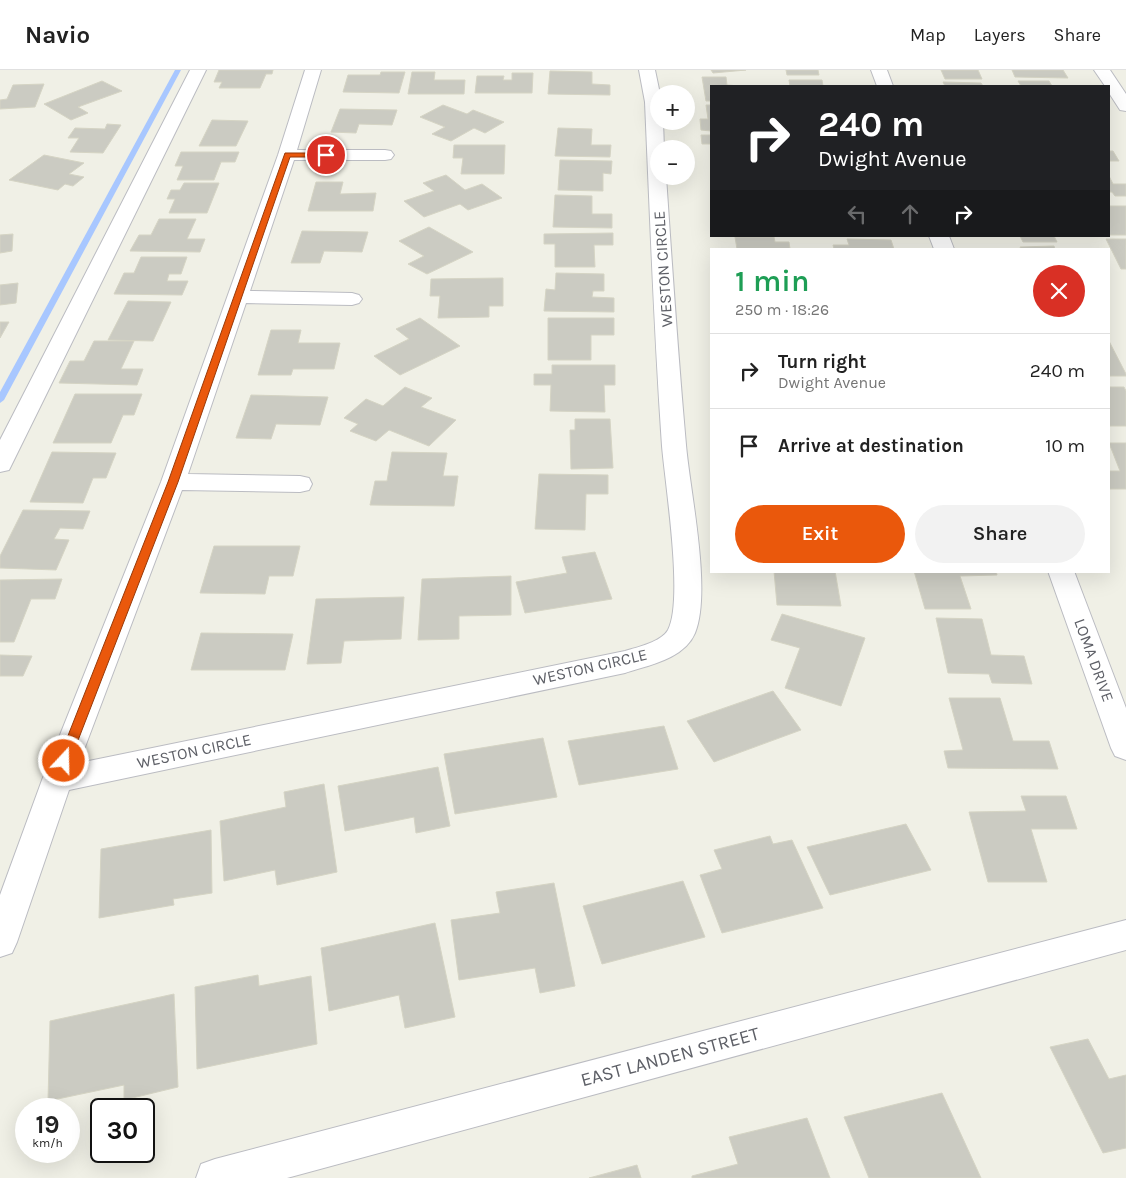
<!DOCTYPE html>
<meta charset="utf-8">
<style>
body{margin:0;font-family:Karla,sans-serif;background:#f2f2f2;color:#222;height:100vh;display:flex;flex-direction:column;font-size:19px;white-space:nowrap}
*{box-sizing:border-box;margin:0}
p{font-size:16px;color:#767676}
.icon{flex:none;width:28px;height:28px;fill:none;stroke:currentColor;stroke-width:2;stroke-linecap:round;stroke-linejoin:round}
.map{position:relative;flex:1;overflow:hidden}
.panel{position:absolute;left:710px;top:178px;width:400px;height:325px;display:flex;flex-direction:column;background:#fff;border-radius:0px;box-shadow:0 5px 20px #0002}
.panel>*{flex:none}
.hud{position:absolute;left:710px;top:15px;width:400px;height:152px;border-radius:0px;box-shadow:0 5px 20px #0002;background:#202124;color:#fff;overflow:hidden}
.controls{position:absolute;left:650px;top:15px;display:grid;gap:10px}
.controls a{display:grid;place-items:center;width:45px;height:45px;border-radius:50%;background:#fff;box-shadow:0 5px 20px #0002;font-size:25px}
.speed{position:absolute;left:15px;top:1028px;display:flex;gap:10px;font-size:25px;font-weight:700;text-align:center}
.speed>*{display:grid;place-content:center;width:65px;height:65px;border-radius:50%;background:#fff;box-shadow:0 5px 20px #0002;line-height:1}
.speed small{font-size:12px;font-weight:400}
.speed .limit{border:2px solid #111;border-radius:8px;background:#fff;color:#111}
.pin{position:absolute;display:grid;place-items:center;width:42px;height:42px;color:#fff;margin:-21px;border:2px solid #fff;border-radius:50%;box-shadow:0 1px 5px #0007}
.me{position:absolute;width:55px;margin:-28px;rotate:21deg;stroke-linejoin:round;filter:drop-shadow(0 0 4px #0008)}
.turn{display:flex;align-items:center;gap:18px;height:105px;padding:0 25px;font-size:22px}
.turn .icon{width:65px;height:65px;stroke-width:2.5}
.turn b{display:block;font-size:35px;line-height:42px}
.lanes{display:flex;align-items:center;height:48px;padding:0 25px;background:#0003;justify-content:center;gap:25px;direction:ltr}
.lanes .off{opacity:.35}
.round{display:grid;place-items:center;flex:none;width:52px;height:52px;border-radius:26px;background:#f2f2f2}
.headline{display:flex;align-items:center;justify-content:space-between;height:85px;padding:0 25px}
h1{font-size:30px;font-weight:600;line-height:38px;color:#1e9e55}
.primary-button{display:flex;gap:10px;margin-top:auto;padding:10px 25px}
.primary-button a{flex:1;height:58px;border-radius:30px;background:#ea580c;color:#fff;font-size:20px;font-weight:600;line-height:58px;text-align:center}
.primary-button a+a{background:#f2f2f2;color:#222}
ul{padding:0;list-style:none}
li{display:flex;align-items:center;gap:15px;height:75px;padding:0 25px;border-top:1px solid #e0e0e0}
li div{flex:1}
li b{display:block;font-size:19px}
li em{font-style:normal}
header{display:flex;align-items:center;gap:30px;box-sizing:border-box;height:70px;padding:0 25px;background:#fff;border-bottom:1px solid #e0e0e0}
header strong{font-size:24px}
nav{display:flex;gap:28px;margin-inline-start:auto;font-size:18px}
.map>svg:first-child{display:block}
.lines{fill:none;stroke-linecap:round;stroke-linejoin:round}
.stream{fill:#a8c7ff;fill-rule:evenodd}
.building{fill:#cbcbc2;stroke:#d5d4c4}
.minor-casing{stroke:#bbbcc2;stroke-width:2}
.minor{fill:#fff;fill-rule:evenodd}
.route{fill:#ea580c;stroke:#983908}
.labels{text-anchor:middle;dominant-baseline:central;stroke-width:4;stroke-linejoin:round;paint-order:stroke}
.street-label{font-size:16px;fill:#5e6067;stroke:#fff}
.near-street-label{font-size:19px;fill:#5e6067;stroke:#fff}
</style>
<header>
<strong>Navio</strong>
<nav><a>Map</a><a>Layers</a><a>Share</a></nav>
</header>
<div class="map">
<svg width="1126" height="1108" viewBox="0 0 1126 1108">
<rect width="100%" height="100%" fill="#f0f0e6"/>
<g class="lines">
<path class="stream" d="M175,0H181L4,330L0,333V322Z"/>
</g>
<path class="building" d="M219,0H273L272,4H266L260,18H219L222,12H214Z
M711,0H746L713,3Z
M786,0H818L819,5H787Z
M941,0H978L982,9H945Z
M1012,0H1063L1068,8L1015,7Z
M550,1L592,2V14L610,15V25L548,24Z
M381,2H405L399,23L343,22L348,5H380Z
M412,2H435L434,10H465L464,24H408Z
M512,3H533L532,23H475L477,6H504L503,10H512Z
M702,7H726L727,15L740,16H711V31H706Z
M789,10H822L823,16H790Z
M102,11L122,21L78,37L88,43L71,50L44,34Z
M1018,11H1049L1052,16H1021Z
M943,12L981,13L983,16H945Z
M44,14L35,37L0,39V30L7,29L13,15Z
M443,35L467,44L473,40L504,52L485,63L474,58L451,71L432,64L445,57L420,47Z
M706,35H711V61L701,60L700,49H708Z
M340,39L397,40L392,55L359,54L356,63L331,62Z
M212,50L248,51L236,76H199Z
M107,54L121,55L103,83L70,82L79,68H68L75,58L105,59Z
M558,58L592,59L591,75H611L610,87L555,86Z
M701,65H711V74H702Z
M454,75H505L504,104H461L463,88H453Z
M1109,81H1113L1119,91H1109Z
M181,82H239L235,92H221L214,110H177L183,96H175Z
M44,85L84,93L69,104L84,107L73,116L65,114L58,120L9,110Z
M560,90L612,91L611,104L603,103V121L558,120Z
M446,105L465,120L482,114L502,128L468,140L460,134L424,147L404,131L434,121L423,113Z
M1109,106L1113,114H1126V126H1115L1112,122H1109Z
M316,112H343L340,124L376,123L373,141H308Z
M184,113H219L207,143H169L175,129H167L171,120H180Z
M555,125L592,126V144H612V158L553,157Z
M1109,136H1126V165H1109Z
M159,149H196L187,169H205L200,182L130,181L139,165H151Z
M429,157L473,182L427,204L408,194L424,186L399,171Z
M302,161L368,162L362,182L324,181L320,193H291Z
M613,163V175H594L595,197H555V174H544V164Z
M13,164L12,181L0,183V165Z
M1020,166H1054L1057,172H1023Z
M735,167H774L775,172H789L790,179H737Z
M847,169L891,170L894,179H834L833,175H849Z
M1106,169H1126V199H1121Z
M1054,176L1055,179H1021L1020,177Z
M141,187H187L181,204H169L167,211H188L182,225L114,224L124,203H134Z
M556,203L604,204V221H593L592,227L614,228V242L544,241L546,219L555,220Z
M503,208V236H489V247L438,248L440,226H430L431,209Z
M18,213L16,233L0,235V215Z
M128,231L171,232L153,271L108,270Z
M420,248L460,276L400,305L374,286L409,269L396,259Z
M548,248H614V265H591V290H548Z
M0,252H9L0,268Z
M271,260H301L298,273H340L334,299H293L291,305H258Z
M94,271H134L121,299H143L137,315L59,313L70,291H84Z
M1109,271L1126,304V306H1109Z
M552,295H615V315H604L605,342L550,341L551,315H534V304H552Z
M405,317L432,328L421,337L456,350L429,376L389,360L376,371L350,361L358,354L344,348L366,329L383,336Z
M1109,317H1124L1126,321V356H1109Z
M75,324H142L134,345H123L111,373H53Z
M251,325L328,327L320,355L276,354L271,369L236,368Z
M575,349H610L613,398L571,399L570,360H575Z
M1109,373H1126V419H1109V401H1120Z
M52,382L116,383L106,408H93L83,433L30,432Z
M392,382L447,383L443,406H458L454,436L370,435L375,411H387Z
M539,404L608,405V424H586L585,460L535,459Z
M23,440L90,441L83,459L60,458L54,469L69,470L56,500L0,498V486Z
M214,476H300L293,506H269L265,524L200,523Z
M595,482L612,529L525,543L516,512L567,503L562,487Z
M774,501H835L841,536L777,535Z
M914,501H996L997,505L960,506L971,539H925Z
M511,506V545L459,546V569L418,570L422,509Z
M62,509L55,529H31L14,572H0V510Z
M404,527L401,569L344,571L341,593L307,594L316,529Z
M782,544L865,568L841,636L785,618L800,578L771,570Z
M936,548L982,549L991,585L1024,586L1032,614L992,613L989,604L948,603Z
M201,563L293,564L285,600H191Z
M0,585L32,586L23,606H0Z
M773,621L801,660L714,692L687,651Z
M949,628H1000L1013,671H1049L1058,699L948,698L944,681L963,680Z
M664,656L678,699L579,715L568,671Z
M543,668L557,727L455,744L444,684Z
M438,697L450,756L416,763L414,747L345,761L338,716Z
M324,714L337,802L277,815L275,800L224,811L220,751L286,737L284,722Z
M1021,726H1066L1077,759H1031L1047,812H988L969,742L1026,741Z
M906,754L931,800L830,825L807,777Z
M211,760L212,823L173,829L174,835L99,848L101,779Z
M770,766L773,774L792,770L823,838L722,863L700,805L722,799L714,780Z
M683,811L705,867L602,894L583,836Z
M554,813L575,916L540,923L535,898L459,910L451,850L500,843L496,822Z
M435,853L455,947L405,958L399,925L329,941L321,878Z
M258,905L259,916L311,906L317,974L197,999L195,917Z
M174,924L178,1017L124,1030V1015L48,1031L50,951Z
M1088,969L1109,1009L1126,1005V1078L1103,1083L1050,977Z
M942,1023L981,1108H869L844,1047Z
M807,1048L830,1108H692V1106L738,1094L729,1067Z
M637,1095L641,1108H589Z"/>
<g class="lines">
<g class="minor-casing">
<path id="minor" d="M190,0H206L12,394L9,400L0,402V370Z
M305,0H321L297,80H385L391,81L394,85L391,89L385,90H294L250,221L352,223L359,225L362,229L359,233L352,235L246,233L188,404L300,406L309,408L312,414L309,420L300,422L182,420L79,693L625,581C638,577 661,572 668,560C684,530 665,413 662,376C654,261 650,146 645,32L639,0H655L660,24L659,51H663L664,79H659V106H666C672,196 678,285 686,375C690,422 712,521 695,563C684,589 649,595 625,603L69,720L17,872L12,883L0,887V825L42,710L161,412L278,85Z
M871,0H887L893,16H877Z
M1094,0H1110L1126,24V41L1120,40L1109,23V16H1105Z
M929,166H949L954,179H934Z
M1048,501H1074L1126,638V690L1115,686L1111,678Z
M1126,850V880L287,1108H196L201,1094L215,1089Z"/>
</g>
<use href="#minor" class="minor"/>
</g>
<path class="route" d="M285,83H326L330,85L326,87H290L178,412L70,691L68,695H59L58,691L168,412Z"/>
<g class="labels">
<g class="street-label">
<text transform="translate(663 199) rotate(-94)">WESTON CIRCLE</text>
<text transform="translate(1094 590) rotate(70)">LOMA DRIVE</text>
<text transform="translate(590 597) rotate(-13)">WESTON CIRCLE</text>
<text transform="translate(194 681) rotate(-12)">WESTON CIRCLE</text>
</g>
<g class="near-street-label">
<text transform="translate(670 987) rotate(-15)">EAST LANDEN STREET</text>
</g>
</g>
</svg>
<div class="controls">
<a>+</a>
<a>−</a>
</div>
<div class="speed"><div>19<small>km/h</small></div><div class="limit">30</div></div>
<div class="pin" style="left:326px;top:85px;background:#d93025"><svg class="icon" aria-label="arrive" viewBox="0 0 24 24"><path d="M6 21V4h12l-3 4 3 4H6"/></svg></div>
<svg class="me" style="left:64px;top:691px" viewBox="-20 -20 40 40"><circle r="17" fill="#ea580c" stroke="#fff" stroke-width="3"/><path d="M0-11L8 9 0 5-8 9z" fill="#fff"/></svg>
<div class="hud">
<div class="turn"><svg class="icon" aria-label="right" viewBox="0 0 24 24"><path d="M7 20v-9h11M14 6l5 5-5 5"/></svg><div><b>240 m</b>Dwight Avenue</div></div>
<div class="lanes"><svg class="icon off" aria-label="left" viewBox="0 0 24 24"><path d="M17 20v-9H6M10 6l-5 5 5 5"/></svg><svg class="icon off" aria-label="ahead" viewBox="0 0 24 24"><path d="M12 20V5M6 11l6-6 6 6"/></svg><svg class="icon" aria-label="right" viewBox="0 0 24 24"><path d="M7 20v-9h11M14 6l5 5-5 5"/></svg></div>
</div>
<section class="panel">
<div class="headline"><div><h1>1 min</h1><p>250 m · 18:26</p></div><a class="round" style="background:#d93025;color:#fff"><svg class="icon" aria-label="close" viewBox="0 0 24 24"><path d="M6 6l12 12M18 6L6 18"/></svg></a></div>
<ul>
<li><svg class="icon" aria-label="right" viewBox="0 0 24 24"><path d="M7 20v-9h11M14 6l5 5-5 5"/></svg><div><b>Turn right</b><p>Dwight Avenue</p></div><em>240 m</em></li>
<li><svg class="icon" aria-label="arrive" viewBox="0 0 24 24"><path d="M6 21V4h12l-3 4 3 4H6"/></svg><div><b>Arrive at destination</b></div><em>10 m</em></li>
</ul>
<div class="primary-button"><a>Exit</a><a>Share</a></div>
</section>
</div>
